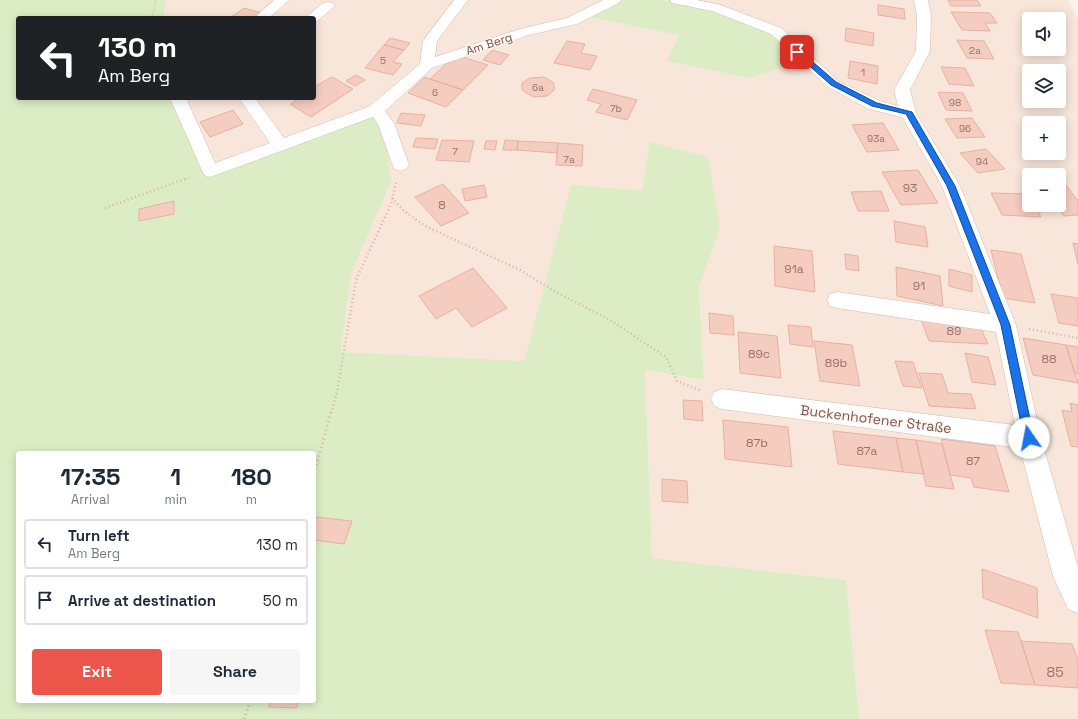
<!DOCTYPE html>
<meta charset="utf-8">
<style>
body{margin:0;font-family:"Space Grotesk",sans-serif;background:#f6f6f7;color:#1f2937;height:100vh;display:flex;flex-direction:column;font-size:15px;white-space:nowrap}
*{box-sizing:border-box;margin:0}
p{font-size:13px;color:#747a83}
.icon{flex:none;width:22px;height:22px;fill:none;stroke:currentColor;stroke-width:2;stroke-linecap:round;stroke-linejoin:round}
.map{position:relative;flex:1;overflow:hidden}
.panel{position:absolute;left:16px;top:451px;width:300px;height:252px;display:flex;flex-direction:column;background:#fff;border-radius:4px;box-shadow:0 2px 10px #0003}
.panel>*{flex:none}
.hud{position:absolute;left:16px;top:16px;width:300px;height:84px;border-radius:4px;box-shadow:0 2px 10px #0003;background:#202124;color:#fff;overflow:hidden}
.buttons{position:absolute;left:1022px;top:12px;display:grid;gap:8px}
.buttons a{display:grid;place-items:center;width:44px;height:44px;border-radius:4px;background:#fff;box-shadow:0 2px 10px #0003;font-size:20px}
.pin{position:absolute;display:grid;place-items:center;width:34px;height:34px;color:#fff;margin:-17px;border-radius:8px;box-shadow:0 2px 6px #0006}
.me{position:absolute;width:44px;margin:-22px;rotate:348deg;stroke-linejoin:round;filter:drop-shadow(0 0 3px #0008)}
.turn{display:flex;align-items:center;gap:14px;height:84px;padding:0 16px;font-size:18px}
.turn .icon{width:52px;height:52px;stroke-width:2.5}
.turn b{display:block;font-size:28px;line-height:34px}
.eta{display:flex;justify-content:space-evenly;align-items:center;height:68px;text-align:center}
.eta b{font-size:24px;font-weight:800;line-height:28px}
.action{display:flex;gap:8px;margin-top:auto;padding:8px 16px}
.action a{flex:1;height:46px;border-radius:4px;background:#ec564a;color:#fff;font-size:16px;font-weight:800;line-height:46px;text-align:center}
.action a+a{background:#f6f6f7;color:#1f2937}
ul{padding:0;list-style:none}
li{display:flex;align-items:center;gap:12px;height:50px;margin:0 8px 6px;padding:0 8px;border:2px solid #e0e1e3;border-radius:4px}
li div{flex:1}
li b{display:block;font-size:15px}
li em{font-style:normal}
.map>svg:first-child{display:block}
.residential{fill:#f8e6da;fill-rule:evenodd}
.green{fill:#dcedc6;fill-rule:evenodd}
.building{fill:#f4cdc0;stroke:#e8b09f}
.lines{fill:none;stroke-linecap:round;stroke-linejoin:round}
.minor-casing{stroke:#d3bbb1;stroke-width:1}
.path-far2{stroke:#daafa2;stroke-width:2;stroke-dasharray:0.5 2;stroke-linecap:butt}
.path-far1{stroke:#daafa2;stroke-width:2.5;stroke-dasharray:1 3;stroke-linecap:butt}
.path{stroke:#daafa2;stroke-width:3;stroke-dasharray:1 3.5;stroke-linecap:butt}
.minor{fill:#fff;fill-rule:evenodd}
.route{fill:#1a73e8;stroke:#114b97}
.labels{text-anchor:middle;dominant-baseline:central;stroke-width:3;stroke-linejoin:round;paint-order:stroke}
.far-number-label{font-size:10px;fill:#987268}
.far-street-label{font-size:12px;fill:#7a544b;stroke:#fff7f1}
.number-label{font-size:12px;fill:#987268}
.street-label{font-size:14px;fill:#7a544b;stroke:#fff7f1}
.near-number-label{font-size:14px;fill:#987268}
</style>
<div class="map">
<svg width="1078" height="719" viewBox="0 0 1078 719">
<rect width="100%" height="100%" fill="#fdf3e9"/>
<path class="residential" d="M165,0H618L679,35L667,61L715,10L663,0H1068L1078,18V719H859L846,580L652,558L645,370L704,380L699,288L720,228L642,190L571,185L524,361L341,352L351,274L391,182L211,166L168,98H314V18H164ZM1029,19H1059V49H1029ZM1029,71H1059V101H1029ZM1029,123H1059V153H1029ZM1029,175H1059V205H1029Z"/>
<path class="green" d="M0,0H165L164,18H18V98H168L211,165L370,115L385,127L391,182L351,274L341,352L524,361L571,185L642,190L650,142L708,157L720,228L699,288L704,380L645,370L652,558L846,580L859,719H0ZM18,453H314V701H18Z
M618,0H663L715,10L772,35L800,62L750,78L667,61L679,35L590,17Z"/>
<path class="building" d="M948,0H977L981,6H951Z
M878,5L904,9L905,19L878,15Z
M244,8L262,13L256,18H230Z
M951,12L990,13L997,23H985L990,31L962,30Z
M846,28L874,33L873,46L845,41Z
M390,38L410,43L404,50L384,45Z
M957,40L984,41L994,59L967,58Z
M567,41L585,44L581,53L597,56L590,70L554,63Z
M384,45L404,50L393,62L402,64L393,75L365,68Z
M492,50L509,55L500,65L483,60Z
M456,55L488,65L463,90L430,79Z
M850,61L878,66L877,84L848,78Z
M941,67L965,68L974,86L949,84Z
M356,75L365,80L355,86L346,81Z
M332,77L353,89L311,117L290,104L300,98H314V87Z
M425,77L430,79L463,90L446,107L408,93Z
M544,77L554,83V90L547,96L533,97L522,90V83L530,78Z
M593,89L637,100L627,120L596,112L601,104L587,100Z
M938,92L963,93L972,111L946,110Z
M233,110L243,124L210,137L200,122Z
M401,113L425,115L421,126L397,123Z
M972,118L985,137L957,138L945,119Z
M883,123L899,150L867,152L852,125Z
M416,138L438,139L435,149L413,147Z
M442,140L474,141L469,162L436,160Z
M505,140L518,141L517,150H503Z
M486,141H497L495,150L484,149Z
M518,141L558,143L557,153L517,150Z
M558,143L583,145L582,166L556,165Z
M986,149L1005,169L978,173L960,153Z
M918,170L938,203L901,205L882,172Z
M443,184L469,213L441,226L415,197Z
M484,185L487,197L465,201L462,189Z
M1066,185L1078,201V215L1064,216L1056,205H1059V186Z
M881,191L889,211H858L851,192Z
M991,193L1028,194L1029,205H1034L1041,217L1002,215Z
M174,201V214L139,221V209Z
M1034,205H1056L1061,211L1038,212Z
M894,221L925,227L928,247L896,242Z
M1073,243L1078,244V264Z
M774,246L812,251L815,292L775,286Z
M991,250L1021,254L1035,303L1003,298Z
M845,254L858,256L859,271L846,269Z
M896,267L940,276L943,306L897,296Z
M473,268L507,308L472,327L456,308L436,319L419,296Z
M949,269L972,275V292L949,286Z
M1051,294L1078,298V326L1059,323Z
M709,313L733,316L734,335L710,333Z
M921,319L978,322L988,344L929,341Z
M788,325L811,327L813,347L790,344Z
M738,332L777,336L781,378L740,373Z
M1023,338L1066,345L1078,383L1033,375Z
M814,341L852,345L860,386L820,381Z
M1066,345L1078,347V374H1075Z
M965,353L988,357L996,385L972,382Z
M895,361L913,362L922,388L903,386Z
M919,373L942,374L948,393L971,394L976,409L929,406Z
M683,400L702,401L703,421L684,419Z
M1070,403L1078,405V447L1071,446L1062,410L1072,412Z
M723,420L788,427L792,467L725,459Z
M833,431L896,438L903,472L838,464Z
M896,438L916,440L924,474L903,472Z
M941,439L995,446L1009,492L974,487L971,478L950,475Z
M916,440L942,444L954,489L926,486Z
M662,479L687,481L688,503L662,501Z
M316,517L352,521L344,544L314,540Z
M982,569L1037,588L1038,618L983,598Z
M985,630L1018,632L1035,685L1001,683Z
M1021,641L1072,644L1078,660V688L1035,685Z
M270,701H298L297,708L269,707Z"/>
<g class="lines">
<g class="minor-casing">
<path id="minor" d="M274,0H289L269,18H254Z
M454,0H468L437,41L435,57L520,29L567,18L603,0H621L619,3L577,24L529,35L432,68L385,111L394,123L409,165L406,169L400,171L394,169L378,124L373,117L216,175L210,177L204,175L170,98H186L215,163L270,143L239,98H255L284,138L370,106L420,64L423,41Z
M670,0H697L721,5L781,28L838,81L880,101L898,106L894,90L916,51L917,16L914,0H928L931,16L930,51L910,90L916,113L960,186L1016,325L1041,438L1078,567V613L1068,609L1053,576L1020,448L722,409L714,406L711,399L714,392L722,389L1015,425L996,332L837,308L830,306L827,300L830,294L837,292L990,314L942,186L902,117L869,109L828,87L771,34L712,11L672,3Z
M328,2L333,3L335,6L317,21L314,22V18H305L323,3Z"/>
</g>
<path class="path-far2" d="M152,18L156,0
M185,179L192,177"/>
<path class="path-far1" d="M392,198L404,211L425,226L520,270L556,292L610,320L666,357L677,381L702,391
M105,208L188,178
M1029,329L1078,338
M331,413L337,392L356,280L391,204L396,182"/>
<path class="path" d="M314,474L331,412
M244,719L250,701"/>
<use href="#minor" class="minor"/>
</g>
<path class="route" d="M795,50H799L836,82L877,103L912,112L955,186L1010,325L1034,438L1033,441H1026L1024,438L1001,325L947,186L906,114L872,106L831,85L795,53Z"/>
<g class="labels">
<g class="far-number-label">
<text x="975" y="50">2a</text>
<text x="383" y="60">5</text>
<text x="863" y="72">1</text>
<text x="538" y="87">6a</text>
<text x="435" y="92">6</text>
<text x="955" y="102">98</text>
<text x="616" y="108">7b</text>
<text x="965" y="128">96</text>
<text x="876" y="138">93a</text>
<text x="455" y="151">7</text>
<text x="569" y="159">7a</text>
<text x="982" y="161">94</text>
</g>
<g class="far-street-label">
<text transform="translate(489 44) rotate(-18)">Am Berg</text>
</g>
<g class="number-label">
<text x="910" y="188">93</text>
<text x="442" y="205">8</text>
<text x="794" y="269">91a</text>
<text x="919" y="286">91</text>
<text x="954" y="331">89</text>
<text x="759" y="354">89c</text>
<text x="1049" y="359">88</text>
<text x="836" y="363">89b</text>
<text x="757" y="443">87b</text>
<text x="867" y="451">87a</text>
<text x="973" y="461">87</text>
</g>
<g class="street-label">
<text transform="translate(876 419) rotate(7)">Buckenhofener Straße</text>
</g>
<g class="near-number-label">
<text x="1055" y="672">85</text>
</g>
</g>
</svg>
<div class="buttons">
<a><svg class="icon" aria-label="sound" viewBox="0 0 24 24"><path d="M4 9h4l5-4v14l-5-4H4zM17 9q2 3 0 6"/></svg></a>
<a><svg class="icon" aria-label="layers" viewBox="0 0 24 24"><path d="M12 4l9 5-9 5-9-5zM3 14l9 5 9-5"/></svg></a>
<a>+</a>
<a>−</a>
</div>
<div class="pin" style="left:797px;top:52px;background:#d93025"><svg class="icon" aria-label="arrive" viewBox="0 0 24 24"><path d="M6 21V4h12l-3 4 3 4H6"/></svg></div>
<svg class="me" style="left:1029px;top:438px" viewBox="-20 -20 40 40"><circle r="19" fill="#fff"/><path d="M0-13L10 11 0 6-10 11z" fill="#1a73e8"/></svg>
<div class="hud">
<div class="turn"><svg class="icon" aria-label="left" viewBox="0 0 24 24"><path d="M17 20v-9H6M10 6l-5 5 5 5"/></svg><div><b>130 m</b>Am Berg</div></div>
</div>
<section class="panel">
<div class="eta">
<div><b>17:35</b><p>Arrival</p></div>
<div><b>1</b><p>min</p></div>
<div><b>180</b><p>m</p></div>
</div>
<ul>
<li><svg class="icon" aria-label="left" viewBox="0 0 24 24"><path d="M17 20v-9H6M10 6l-5 5 5 5"/></svg><div><b>Turn left</b><p>Am Berg</p></div><em>130 m</em></li>
<li><svg class="icon" aria-label="arrive" viewBox="0 0 24 24"><path d="M6 21V4h12l-3 4 3 4H6"/></svg><div><b>Arrive at destination</b></div><em>50 m</em></li>
</ul>
<div class="action"><a>Exit</a><a>Share</a></div>
</section>
</div>
